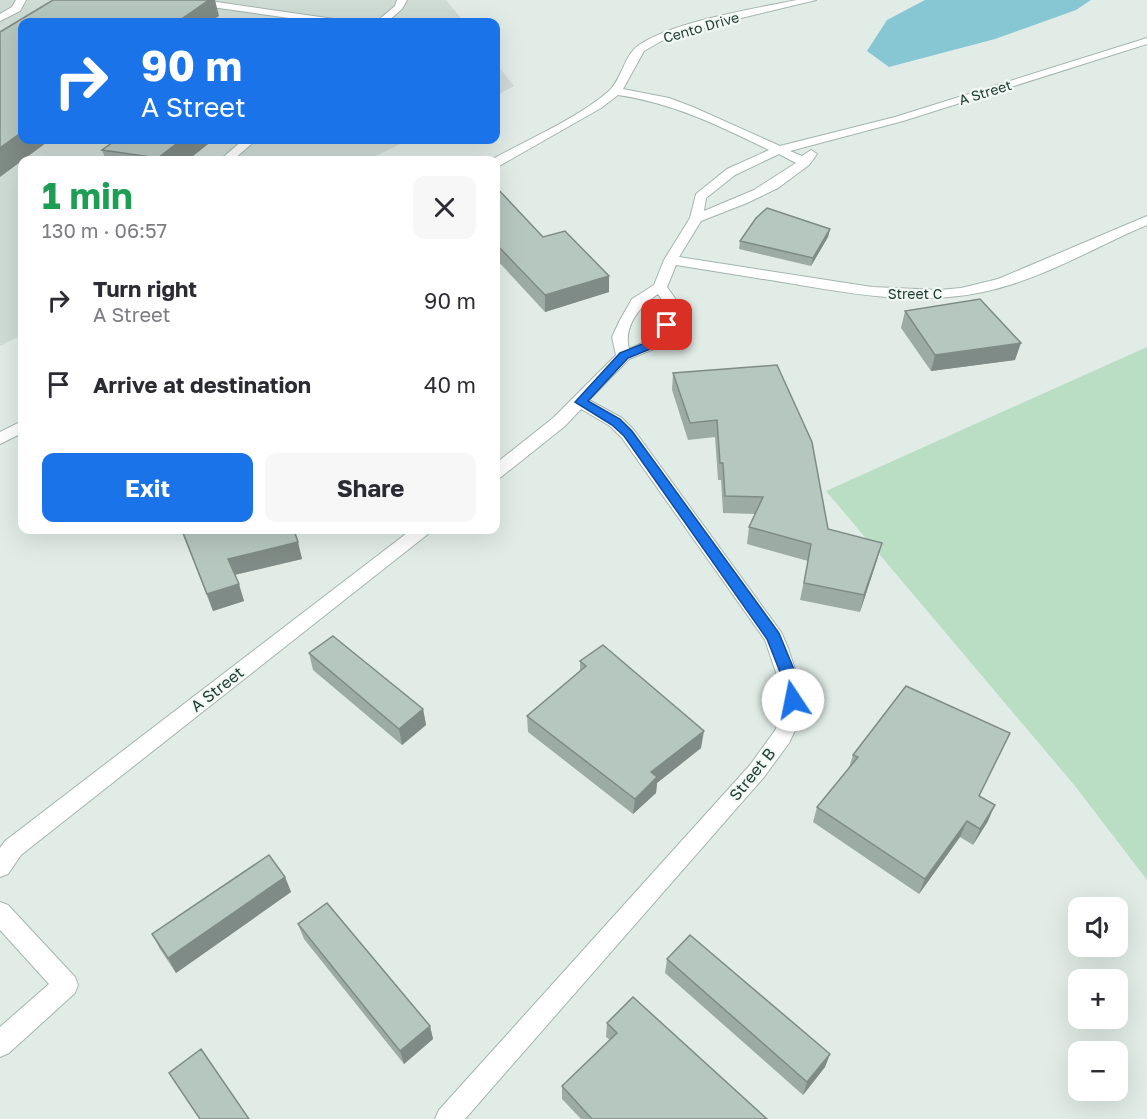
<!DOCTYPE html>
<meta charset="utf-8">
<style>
body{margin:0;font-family:"Golos Text",sans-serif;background:#f7f7f7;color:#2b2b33;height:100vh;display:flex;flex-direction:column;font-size:22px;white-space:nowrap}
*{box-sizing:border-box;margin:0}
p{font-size:20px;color:#7c7c81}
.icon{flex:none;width:33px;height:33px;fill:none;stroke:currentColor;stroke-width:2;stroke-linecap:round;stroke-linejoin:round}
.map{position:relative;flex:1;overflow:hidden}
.sheet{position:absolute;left:18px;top:156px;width:482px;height:378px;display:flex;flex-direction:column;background:#fff;border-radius:12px;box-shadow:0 6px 24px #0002}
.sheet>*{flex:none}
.banner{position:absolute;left:18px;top:18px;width:482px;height:126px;border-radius:12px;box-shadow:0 6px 24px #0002;background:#1a73e8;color:#fff;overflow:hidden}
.controls{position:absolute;left:1068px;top:897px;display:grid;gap:12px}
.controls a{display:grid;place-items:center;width:60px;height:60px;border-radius:12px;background:#fff;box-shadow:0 6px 24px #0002;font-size:30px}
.pin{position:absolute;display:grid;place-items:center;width:51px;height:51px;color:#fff;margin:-26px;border-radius:12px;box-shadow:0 3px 9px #0006}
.me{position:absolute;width:66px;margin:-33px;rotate:349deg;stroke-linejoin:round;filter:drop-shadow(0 0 4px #0008)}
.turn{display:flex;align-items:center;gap:21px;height:126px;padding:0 24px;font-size:27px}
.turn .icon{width:78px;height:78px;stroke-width:2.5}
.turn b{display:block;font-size:42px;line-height:51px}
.round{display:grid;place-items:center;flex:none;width:63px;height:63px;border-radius:12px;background:#f7f7f7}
.headline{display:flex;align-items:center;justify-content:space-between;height:102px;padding:0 24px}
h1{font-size:36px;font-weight:700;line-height:45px;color:#1e9e55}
.button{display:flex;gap:12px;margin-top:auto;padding:12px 24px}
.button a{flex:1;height:69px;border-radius:12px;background:#1a73e8;color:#fff;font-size:24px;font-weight:700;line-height:69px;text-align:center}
.button a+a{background:#f7f7f7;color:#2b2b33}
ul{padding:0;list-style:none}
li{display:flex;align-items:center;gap:18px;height:84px;padding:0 24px}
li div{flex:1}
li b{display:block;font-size:22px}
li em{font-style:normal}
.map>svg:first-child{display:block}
.built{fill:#cfdcd6}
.green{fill:#b9dec4}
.water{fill:#87c6d3}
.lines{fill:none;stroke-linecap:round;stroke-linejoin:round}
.minor-casing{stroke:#a4b4ae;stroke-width:2}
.minor{fill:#fff;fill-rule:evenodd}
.wall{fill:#9daba5}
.shaded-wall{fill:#7f8b86}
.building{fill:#b6c7c0;stroke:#7f8b86;stroke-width:1.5}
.route{fill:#1a73e8;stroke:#114b97;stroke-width:1.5}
.labels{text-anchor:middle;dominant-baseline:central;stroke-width:4.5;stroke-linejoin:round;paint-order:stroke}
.far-street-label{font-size:14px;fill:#213e36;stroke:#f2f9f5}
.street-label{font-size:16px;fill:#213e36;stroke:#f2f9f5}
</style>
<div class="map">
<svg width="1147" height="1119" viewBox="0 0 1147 1119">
<rect width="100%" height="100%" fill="#e1ece7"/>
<path class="built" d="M0,0H446L464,22H22V140H409L367,160H22V335L0,346Z
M495,62L514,86L495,96Z"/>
<path class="green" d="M1147,347V880L1075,786L826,491Z"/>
<path class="water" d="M925,0H1091L1076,10L995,39L889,67L867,51L887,20Z"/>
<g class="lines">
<g class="minor-casing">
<path id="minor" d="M16,0H26L20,11L0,21V14L12,7Z
M178,0H203L334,19L339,22H317L183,3Z
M397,0H407L402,9L387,22H376L395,6Z
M797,0H816L733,20L665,39L644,51L623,89L669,98L693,107L780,146L895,117L1147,38V44L903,121L790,151L802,156L811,150L817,154L809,165L778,188L747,203L701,221L679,257L872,287L939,290L961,288L998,279L1147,216V225C1093,248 1041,280 983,292C918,306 852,294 788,283C751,277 713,271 676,265L667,287L681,307L674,325L659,347L629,359L589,400L622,418L634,430L781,632L788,648L800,684L802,708L800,720L789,743L764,777L465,1119H435L439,1110L750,765L776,729L781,708L780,684L765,640L622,438L610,426L581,409L565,426L501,477L495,479V464L553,418L616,355L612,337L620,320L632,299L654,285L664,260L690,218L696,194L727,169L769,150C720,126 673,103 618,95L601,108L499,166L495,167V160H491C527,140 578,118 609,91C622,79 624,55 639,45C675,21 753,9 797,0ZM779,154L796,163L754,190L704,211L706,198L735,175ZM658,294L667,307C657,332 655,338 629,349C623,326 640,306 658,294Z
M243,140H256L233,160H220Z
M22,421V433L0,444V432Z
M411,530H431L428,534L21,855L8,874L0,877V848L5,841Z
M0,902L8,905L75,977L78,985L75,993L9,1053L0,1057V1027L49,984L0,930Z"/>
</g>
<use href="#minor" class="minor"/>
</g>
<path class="wall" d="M116,140H213L188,160H106L102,150Z
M495,186L543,237L609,292L545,312L497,260H495Z
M830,229L828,237L811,266L739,249L740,241Z
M905,311L1015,360L931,371L901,328Z
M673,373L828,529L882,543L877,560L860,612L800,600L808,561L747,544L749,527L755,514L723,513L721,480H718L715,437L688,440L672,390Z
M181,530H294L302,559L235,575L244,601L213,611Z
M309,653L423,709L426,725L402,745L313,670Z
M580,661L701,748L657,783L656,793L633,814L528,732L527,716L580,671Z
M853,755L980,796L988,821L973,845L960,837L919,894L813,822L817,807L849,768Z
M285,877L291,892L176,973L160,949L152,934Z
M298,924L430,1026L433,1039L404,1064L304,939Z
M667,959L830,1054L825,1067L803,1095L665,973Z
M607,1023L767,1119H581L562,1099V1086L610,1040L606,1037Z"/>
<path class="shaded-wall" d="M209,0H215L219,16L210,22H177Z
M22,132V140H50L0,177V148Z
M181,140H213L188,160H158V158Z
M830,229L828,237L811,266L813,258Z
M495,244H496L497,260H495Z
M609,276V292L545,312V295Z
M1021,343L1015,360L931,371L935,355Z
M298,542L302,559L233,575L228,559Z
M882,543L877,560L860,612L864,595Z
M239,584L244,601L213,611L207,594Z
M423,709L426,725L402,745L399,729Z
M704,731L701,748L657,783L656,793L633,814L635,799L651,772Z
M995,805L988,821L973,845L980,829Z
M967,821L960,837L919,894L925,879Z
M285,877L291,892L176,973L168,958Z
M430,1026L433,1039L404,1064L400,1051Z
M830,1054L825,1067L803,1095L807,1082Z"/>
<path class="building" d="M53,0H209L177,22H22V132L0,148V32Z
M116,140H181L158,158L102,150Z
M495,186L543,237L565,231L609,276L545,295L496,244H495Z
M767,208L830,229L813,258L740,241L756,218Z
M980,299L1021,343L935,355L905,311Z
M777,365L812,442L828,529L882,543L864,595L804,583L811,544L749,527L763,497L725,496L723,463H720L717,420L690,423L673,373Z
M182,530H294L298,542L228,559L239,584L207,594Z
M333,636L423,709L399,729L309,653Z
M603,645L704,731L651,772L657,777L635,799L527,716L586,666L580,661Z
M906,686L1010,733L979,796L995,805L980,829L967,821L925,879L817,807L858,757L853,755Z
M269,855L285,877L168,958L152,934Z
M327,903L430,1026L400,1051L298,924Z
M690,935L830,1054L807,1082L667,959Z
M633,997L767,1119H592L562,1086L617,1033L607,1023Z
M201,1049L249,1119H200L169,1073Z"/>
<path class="route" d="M667,322L673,325L658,346L628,358L588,401L620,419L632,431L779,633L795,672L801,700L798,705H788L785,700L780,672L767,639L624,436L612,425L575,402L620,353L650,341L663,323Z"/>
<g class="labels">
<g class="far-street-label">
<text transform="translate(701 27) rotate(-16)">Cento Drive</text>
<text transform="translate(985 92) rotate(-17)">A Street</text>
<text x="915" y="293">Street C</text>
</g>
<g class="street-label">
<text transform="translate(217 689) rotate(-38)">A Street</text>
<text transform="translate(752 774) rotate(-51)">Street B</text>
</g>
</g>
</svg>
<div class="controls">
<a><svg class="icon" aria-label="sound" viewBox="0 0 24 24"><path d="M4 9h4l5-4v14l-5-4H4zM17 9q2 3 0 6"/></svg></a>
<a>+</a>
<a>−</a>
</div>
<div class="pin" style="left:667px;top:325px;background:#d93025"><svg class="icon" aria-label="arrive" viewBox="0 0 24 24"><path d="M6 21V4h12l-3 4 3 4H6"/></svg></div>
<svg class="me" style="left:793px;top:700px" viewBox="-20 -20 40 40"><circle r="19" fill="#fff"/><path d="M0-13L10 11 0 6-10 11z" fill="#1a73e8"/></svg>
<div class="banner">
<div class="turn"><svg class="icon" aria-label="right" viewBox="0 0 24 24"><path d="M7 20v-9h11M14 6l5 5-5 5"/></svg><div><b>90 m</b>A Street</div></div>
</div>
<section class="sheet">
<div class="headline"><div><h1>1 min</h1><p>130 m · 06:57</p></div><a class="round"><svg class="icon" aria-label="close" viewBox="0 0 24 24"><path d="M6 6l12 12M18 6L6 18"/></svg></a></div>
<ul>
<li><svg class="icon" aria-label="right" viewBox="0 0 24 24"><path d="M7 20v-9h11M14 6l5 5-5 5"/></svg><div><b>Turn right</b><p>A Street</p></div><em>90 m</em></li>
<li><svg class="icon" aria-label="arrive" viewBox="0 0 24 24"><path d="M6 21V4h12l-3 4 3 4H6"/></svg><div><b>Arrive at destination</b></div><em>40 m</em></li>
</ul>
<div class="button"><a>Exit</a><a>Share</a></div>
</section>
</div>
